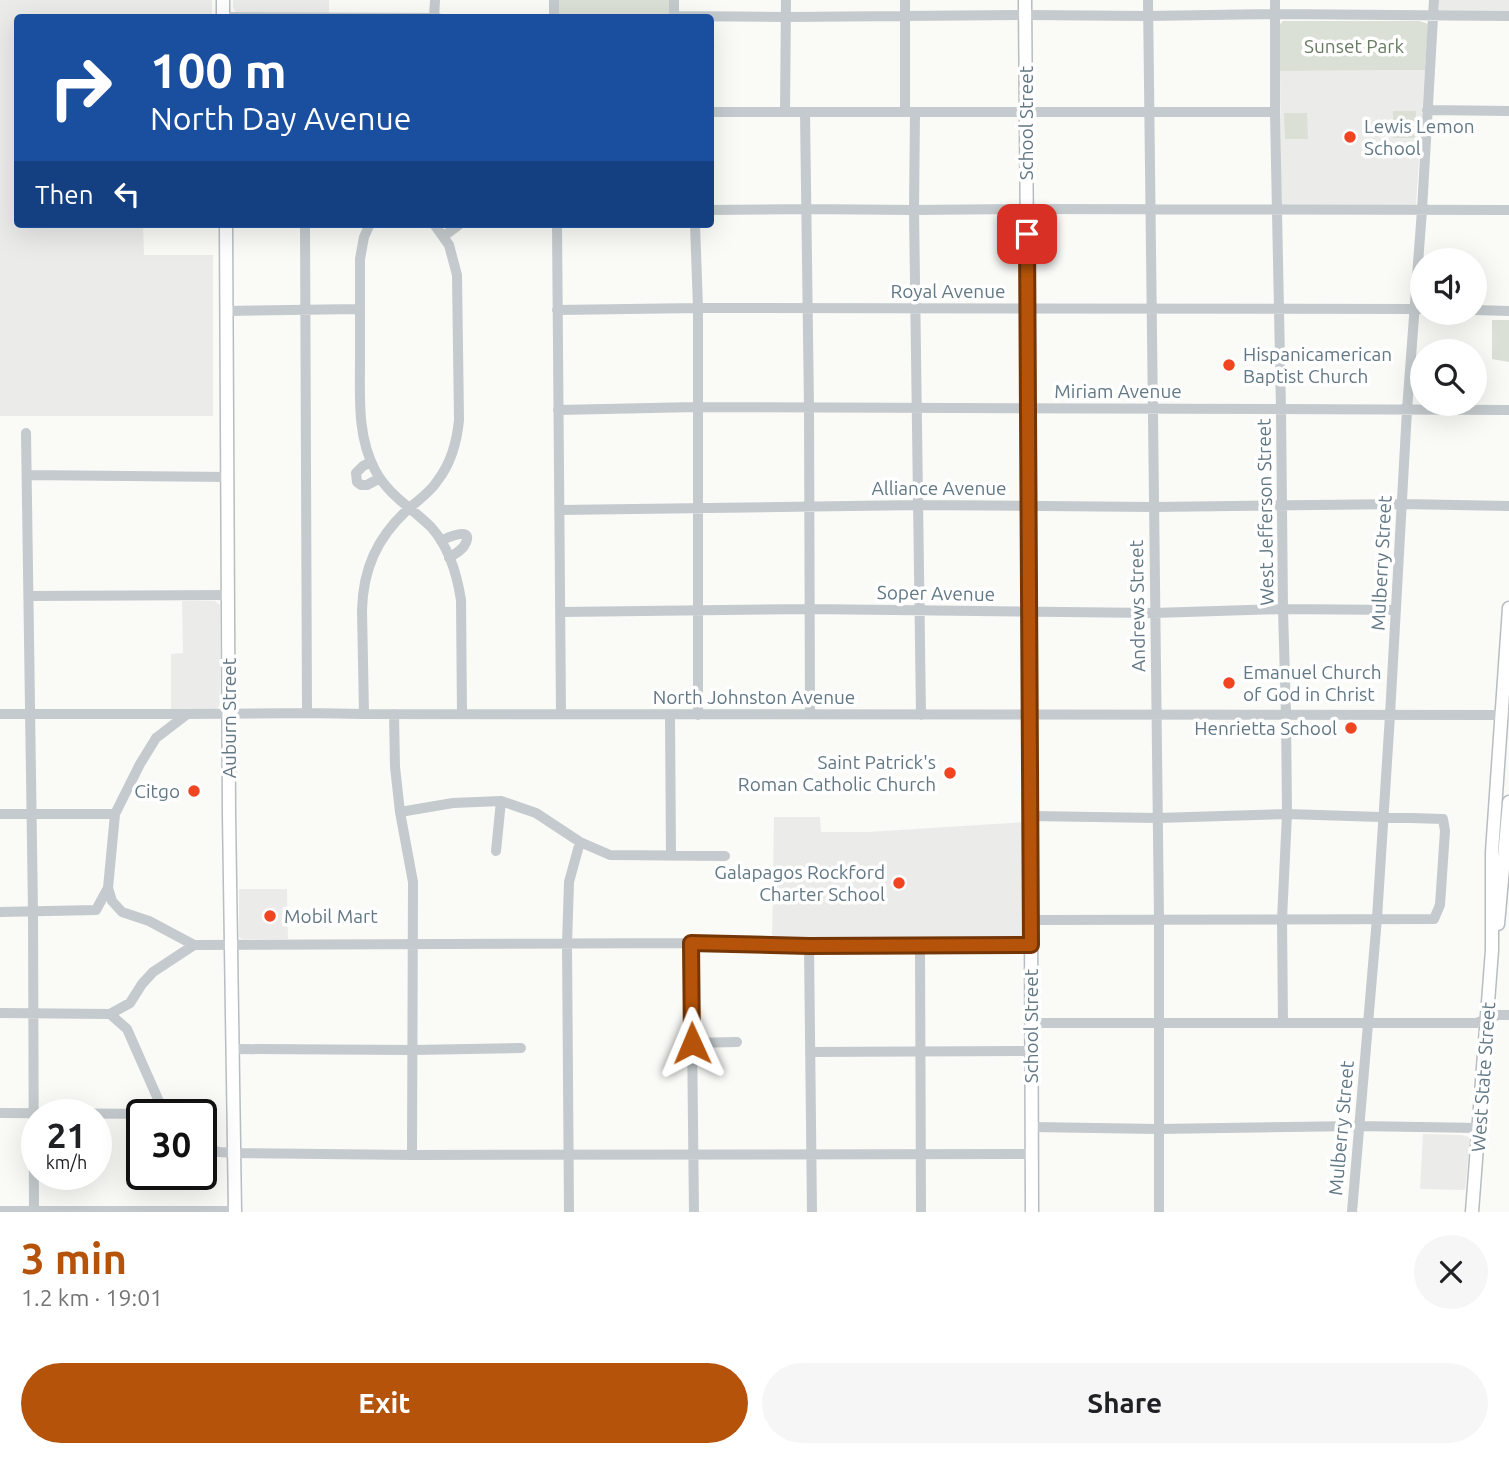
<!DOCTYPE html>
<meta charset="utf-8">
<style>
body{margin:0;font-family:Ubuntu,sans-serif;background:#f6f6f6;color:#202124;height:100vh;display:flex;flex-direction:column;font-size:26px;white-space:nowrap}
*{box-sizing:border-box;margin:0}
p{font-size:23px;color:#757577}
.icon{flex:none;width:38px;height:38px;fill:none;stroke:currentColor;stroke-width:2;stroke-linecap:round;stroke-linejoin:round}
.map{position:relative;height:1212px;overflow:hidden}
.details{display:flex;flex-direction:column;background:#fff;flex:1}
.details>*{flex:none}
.guide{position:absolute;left:14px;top:14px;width:700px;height:214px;border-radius:7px;box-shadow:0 7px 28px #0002;background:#1a4fa0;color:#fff;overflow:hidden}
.fabs{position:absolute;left:1410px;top:248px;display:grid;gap:14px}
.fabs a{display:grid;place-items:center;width:77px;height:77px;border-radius:50%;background:#fff;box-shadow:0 7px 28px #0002;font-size:35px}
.speed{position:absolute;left:21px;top:1099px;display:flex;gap:14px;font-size:35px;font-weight:700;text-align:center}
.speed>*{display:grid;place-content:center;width:91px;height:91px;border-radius:50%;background:#fff;box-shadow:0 7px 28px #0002;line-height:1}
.speed small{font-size:18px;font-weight:400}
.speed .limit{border:4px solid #111;border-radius:10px;background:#fff;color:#111}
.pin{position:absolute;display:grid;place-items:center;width:60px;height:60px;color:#fff;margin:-30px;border-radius:14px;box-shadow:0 4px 10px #0006}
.me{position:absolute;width:77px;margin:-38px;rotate:359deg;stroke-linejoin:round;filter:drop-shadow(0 0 5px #0008)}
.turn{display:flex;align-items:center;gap:24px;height:147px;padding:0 21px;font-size:32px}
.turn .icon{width:91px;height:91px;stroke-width:2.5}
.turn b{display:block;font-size:49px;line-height:60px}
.then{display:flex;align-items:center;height:66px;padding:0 21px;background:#0003;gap:14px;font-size:26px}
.round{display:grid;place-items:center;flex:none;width:74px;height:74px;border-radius:37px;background:#f6f6f6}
.head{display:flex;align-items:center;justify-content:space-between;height:119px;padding:0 21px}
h1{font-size:42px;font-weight:700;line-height:52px;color:#b45309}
.action{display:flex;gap:14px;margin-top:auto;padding:14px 21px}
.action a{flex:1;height:80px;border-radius:42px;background:#b45309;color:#fff;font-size:28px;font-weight:700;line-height:80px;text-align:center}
.action a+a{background:#f6f6f6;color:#202124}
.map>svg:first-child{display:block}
.built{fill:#ebebea}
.green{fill:#dae0d6}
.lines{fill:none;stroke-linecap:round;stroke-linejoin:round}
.major-casing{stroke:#b7bdc1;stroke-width:15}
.minor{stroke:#c4cacd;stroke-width:10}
.major{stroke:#fff;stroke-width:12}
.route-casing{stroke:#753606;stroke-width:18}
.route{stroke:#b45309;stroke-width:12}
.poi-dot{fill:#f14420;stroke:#fff;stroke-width:2.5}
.labels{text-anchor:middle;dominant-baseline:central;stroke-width:7;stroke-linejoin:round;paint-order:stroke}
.park-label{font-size:19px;fill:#687b62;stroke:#fff}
.street-label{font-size:19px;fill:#627885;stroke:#fff}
.poi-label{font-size:19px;fill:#627885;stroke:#fff;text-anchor:start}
</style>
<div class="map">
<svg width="1509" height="1212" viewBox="0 0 1509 1212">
<rect width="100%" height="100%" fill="#fafaf7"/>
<path class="built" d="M0,0H212V17L18,18V224H143L144,255H213V416H0Z
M233,0H329V14L236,13L233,7Z
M1439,0H1509V12L1439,11Z
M1425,70L1416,204L1415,206H1282L1281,203L1280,71Z
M182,601H215L220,605V705L216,710L171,711V654L183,653Z
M774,817H820L821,832H868L1025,822V937L1020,940L1015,942L772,941Z
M239,889H287L288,939H242L239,937Z
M1423,1134L1461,1135L1469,1137L1470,1140L1465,1190L1420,1189Z"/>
<path class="green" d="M559,0H669V17H559Z
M1283,21H1419L1426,23L1428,25L1425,70L1280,71L1279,25Z
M1393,111H1416L1415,138H1393Z
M1284,113H1307L1308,139H1285Z
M1492,320H1509V362L1492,359Z"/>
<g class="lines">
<g class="major-casing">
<path id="major" d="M223,0V18
M1025,0L1030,612L1032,1212
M226,224L229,814L235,1212
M1498,924L1509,802
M1472,1212L1492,950V852L1509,608"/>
</g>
<path class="minor" d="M554,0V18
M674,0V18
M905,0V112
M1148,0L1159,918V1212
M1275,0V112L1281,410L1283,609L1286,715L1287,814L1282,919L1283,1023
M674,16L786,17L1025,15L1148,16L1276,14L1509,16
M223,17L438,18
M434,18L435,0
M1427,110L1509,111
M710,112H1275
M785,112L786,0
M805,112L809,408L810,714
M915,112L914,210L921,715
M710,210L806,209L914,210L1027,209L1509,210
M305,224L307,713
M370,224L364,237L360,259C360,292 360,326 360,360C360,397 357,436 375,470C388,495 412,508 431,527C449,547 457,574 461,600L462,714
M557,224L561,714
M695,224L698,308V715
M444,236L460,224
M557,310L698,308L1423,309
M1475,310L1509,311
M227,311L360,309
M558,410L697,407L1509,410
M26,433L33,912L34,1212
M371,462L363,466L356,473L357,482L361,485H367L380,478
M27,475L227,477
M560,510L919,505L1154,507L1402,504L1509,506
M441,541C447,537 477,525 464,546C461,551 454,554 449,558
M29,596L228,595
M561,612L810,609L1154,613L1283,609L1396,610
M0,714H186L307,713L364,714L1509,715
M364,714L362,610C363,569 377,538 407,510C418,500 430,493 438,480C451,463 457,441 459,420L457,275L449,245L434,224
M394,714L395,767L400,812L413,882L412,1155
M670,715L671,856
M400,812L453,803L501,801L536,813L580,842L610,855L725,856
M0,814H115
M1031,816L1157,818L1287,814L1443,819L1445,831L1440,905L1434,919L1031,920
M496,851L501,801
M108,888L115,814L140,764L156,738L186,715
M0,912L96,910L108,888L112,901L122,912L149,921L194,945
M691,943L694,1212
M809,946L812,1212
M920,946L921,1212
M0,1013L110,1014
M1032,1023H1476L1498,1015H1509
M692,1043L737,1042
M233,1049L413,1050L521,1048
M810,1052L1032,1051
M0,1113L164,1114
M165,1115L127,1029L110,1014L130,1003L142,984L153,972L194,945L691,943L809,946L1031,945
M1032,1127L1158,1129L1359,1126L1479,1128
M201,1148L219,1152L234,1153L412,1155L1032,1154
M0,1211H235
M569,1212L567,944L569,882L580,842
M1352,1212L1377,918L1390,715L1407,410L1422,210L1434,0"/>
<use href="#major" class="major"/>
</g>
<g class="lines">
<g class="route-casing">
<path id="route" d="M692,1043L691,943L809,946L1031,945L1027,234"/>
</g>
<use href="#route" class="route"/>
</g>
<g class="poi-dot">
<circle cx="1350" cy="137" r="7"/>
<circle cx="1229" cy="365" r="7"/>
<circle cx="1229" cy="683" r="7"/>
<circle cx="1351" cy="728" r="7"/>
<circle cx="950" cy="773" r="7"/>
<circle cx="194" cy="791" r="7"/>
<circle cx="899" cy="883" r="7"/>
<circle cx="270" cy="916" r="7"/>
</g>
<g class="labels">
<g class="park-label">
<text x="1354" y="46">Sunset Park</text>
</g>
<g class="street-label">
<text transform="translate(1026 123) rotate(-90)">School Street</text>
<text x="948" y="291">Royal Avenue</text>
<text x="1118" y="391">Miriam Avenue</text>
<text x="939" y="488">Alliance Avenue</text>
<text transform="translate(1265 512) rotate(-91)">West Jefferson Street</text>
<text transform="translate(1381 563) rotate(-87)">Mulberry Street</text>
<text transform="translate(936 593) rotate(1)">Soper Avenue</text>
<text transform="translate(1137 606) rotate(-91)">Andrews Street</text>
<text x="754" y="697">North Johnston Avenue</text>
<text transform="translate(229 718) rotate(-90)">Auburn Street</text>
<text transform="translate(1031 1026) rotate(-90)">School Street</text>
<text transform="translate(1483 1077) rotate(-86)">West State Street</text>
<text transform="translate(1341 1128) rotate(-85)">Mulberry Street</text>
</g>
<g class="poi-label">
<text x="1364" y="126">Lewis Lemon<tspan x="1364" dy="22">School</tspan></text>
<text x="1243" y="354">Hispanicamerican<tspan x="1243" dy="22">Baptist Church</tspan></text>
<text x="1243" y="672">Emanuel Church<tspan x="1243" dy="22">of God in Christ</tspan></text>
<text x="1337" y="728" text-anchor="end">Henrietta School</text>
<text x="936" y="762" text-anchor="end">Saint Patrick's<tspan x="936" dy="22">Roman Catholic Church</tspan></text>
<text x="180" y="791" text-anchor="end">Citgo</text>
<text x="885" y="872" text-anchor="end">Galapagos Rockford<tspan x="885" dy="22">Charter School</tspan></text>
<text x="284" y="916">Mobil Mart</text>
</g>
</g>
</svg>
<div class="fabs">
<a><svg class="icon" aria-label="sound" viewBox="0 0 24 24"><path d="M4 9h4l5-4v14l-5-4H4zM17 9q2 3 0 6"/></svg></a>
<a><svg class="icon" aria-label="search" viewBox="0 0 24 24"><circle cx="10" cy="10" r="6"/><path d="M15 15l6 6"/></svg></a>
</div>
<div class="speed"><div>21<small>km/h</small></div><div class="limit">30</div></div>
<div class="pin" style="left:1027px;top:234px;background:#d93025"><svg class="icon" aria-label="arrive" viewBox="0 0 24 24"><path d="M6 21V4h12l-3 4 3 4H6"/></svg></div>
<svg class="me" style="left:692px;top:1043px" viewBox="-20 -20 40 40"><path d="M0-17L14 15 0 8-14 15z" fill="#b45309" stroke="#fff" stroke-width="4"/></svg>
<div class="guide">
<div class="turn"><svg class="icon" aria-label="right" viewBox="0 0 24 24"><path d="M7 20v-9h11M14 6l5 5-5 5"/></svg><div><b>100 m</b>North Day Avenue</div></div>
<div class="then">Then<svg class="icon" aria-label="left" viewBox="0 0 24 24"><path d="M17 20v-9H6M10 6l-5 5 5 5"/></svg></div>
</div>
</div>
<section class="details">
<div class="head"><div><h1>3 min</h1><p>1.2 km · 19:01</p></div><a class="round"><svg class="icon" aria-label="close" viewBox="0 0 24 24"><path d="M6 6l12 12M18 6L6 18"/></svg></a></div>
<div class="action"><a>Exit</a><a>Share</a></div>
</section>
